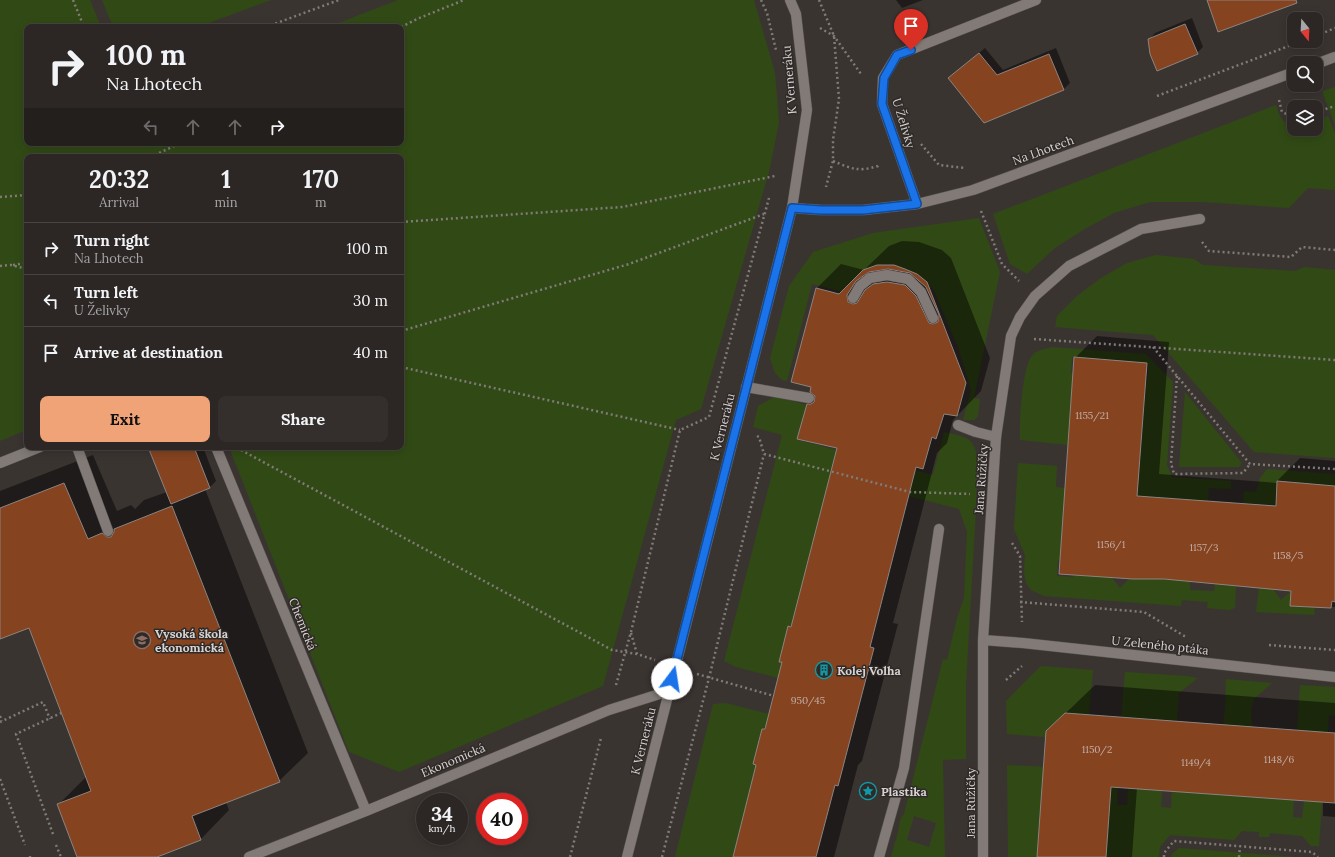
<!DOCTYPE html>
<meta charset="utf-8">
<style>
body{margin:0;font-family:Lora,serif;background:#342f2d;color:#f1f3f6;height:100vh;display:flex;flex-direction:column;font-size:15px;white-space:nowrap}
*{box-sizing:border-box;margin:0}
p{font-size:13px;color:#a6a5a7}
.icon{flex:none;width:22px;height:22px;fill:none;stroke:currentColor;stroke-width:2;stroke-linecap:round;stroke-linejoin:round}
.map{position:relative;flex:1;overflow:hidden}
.drawer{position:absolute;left:24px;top:154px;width:380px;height:296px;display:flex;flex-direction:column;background:#2c2725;border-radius:8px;box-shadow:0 2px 10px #0003,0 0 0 1px #484442}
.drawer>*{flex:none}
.hud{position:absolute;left:24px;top:24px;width:380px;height:122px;border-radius:8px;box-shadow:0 2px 10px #0003,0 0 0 1px #484442;background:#2c2725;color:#f1f3f6;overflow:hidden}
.needle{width:26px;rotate:162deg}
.controls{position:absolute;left:1287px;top:12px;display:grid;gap:8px}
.controls a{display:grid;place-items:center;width:36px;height:36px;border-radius:8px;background:#2c2725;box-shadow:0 2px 10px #0003,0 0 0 1px #484442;font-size:20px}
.speed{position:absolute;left:416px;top:793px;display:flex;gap:8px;font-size:20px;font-weight:700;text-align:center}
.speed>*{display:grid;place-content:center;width:52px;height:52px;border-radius:50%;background:#2c2725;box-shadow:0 2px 10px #0003,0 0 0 1px #484442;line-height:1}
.speed small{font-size:10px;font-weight:400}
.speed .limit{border:6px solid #d22;background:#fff;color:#111}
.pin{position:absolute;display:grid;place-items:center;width:34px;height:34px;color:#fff;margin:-41px -17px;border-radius:50% 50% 50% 0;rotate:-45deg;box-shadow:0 0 4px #0007}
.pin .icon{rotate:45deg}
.me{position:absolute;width:44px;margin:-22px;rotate:14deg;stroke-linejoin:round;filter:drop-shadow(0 0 3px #0008)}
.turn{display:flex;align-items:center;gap:14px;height:84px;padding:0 16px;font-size:18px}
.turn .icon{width:52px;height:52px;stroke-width:2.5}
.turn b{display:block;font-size:28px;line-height:34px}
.lanes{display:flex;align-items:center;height:38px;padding:0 16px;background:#0003;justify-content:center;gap:20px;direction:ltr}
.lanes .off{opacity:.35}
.eta{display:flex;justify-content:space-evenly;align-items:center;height:68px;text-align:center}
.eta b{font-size:24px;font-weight:700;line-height:28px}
.button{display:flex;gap:8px;margin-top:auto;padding:8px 16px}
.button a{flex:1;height:46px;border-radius:8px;background:#efa377;color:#111;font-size:16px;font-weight:700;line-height:46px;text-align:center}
.button a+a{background:#342f2d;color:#f1f3f6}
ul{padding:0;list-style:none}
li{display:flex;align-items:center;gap:12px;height:52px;padding:0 16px;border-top:1px solid #484442}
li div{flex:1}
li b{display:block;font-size:15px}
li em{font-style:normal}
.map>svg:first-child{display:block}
.green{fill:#314a15;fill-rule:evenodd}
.shadow{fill:#0007;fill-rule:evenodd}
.building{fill:#854320;stroke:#8b8481;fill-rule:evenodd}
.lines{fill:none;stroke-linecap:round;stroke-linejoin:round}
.lane-casing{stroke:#585250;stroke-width:11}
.street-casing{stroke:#585250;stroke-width:11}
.secondary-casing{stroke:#585250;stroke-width:11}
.path{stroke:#807b79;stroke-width:2.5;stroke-dasharray:2 3;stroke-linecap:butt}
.lane{stroke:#817a77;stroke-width:10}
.street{stroke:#817a77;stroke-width:10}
.secondary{stroke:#817a77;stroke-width:10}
.route-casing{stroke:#114b97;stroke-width:10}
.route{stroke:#1a73e8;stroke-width:7}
.labels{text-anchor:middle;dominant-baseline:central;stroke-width:3;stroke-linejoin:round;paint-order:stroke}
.number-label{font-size:10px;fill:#c2afa6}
.street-label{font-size:12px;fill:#d7d3d2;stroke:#2f2a27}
.poi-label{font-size:12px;font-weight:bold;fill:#d7d3d2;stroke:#2f2a27;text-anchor:start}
</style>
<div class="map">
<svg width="1335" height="857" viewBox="0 0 1335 857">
<rect width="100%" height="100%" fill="#3a3431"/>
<path class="green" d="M0,0H90L101,27H27V143H401V27H328L398,0H754L775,73L779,122L770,168L701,409L676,420L603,686L399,772L349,752L229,447H401V157H27V430L0,441Z
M102,0H271L198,27H113Z
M1335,87V126L1322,91Z
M1276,105C1279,114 1282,125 1294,125V129H1316V121L1328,116L1335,133V190L1308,188L1289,208L1203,202H1150L1114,213L1083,230L1055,248L1027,274L1010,264L993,214Z
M979,218L1000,272L974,398L980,399L978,416L974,420H963L971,390L958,347L934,291L927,282L917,274L894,265L863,270L848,284L844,292L812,284L787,381L782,380L775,373L770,358L789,286L813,252L873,233Z
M1156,255L1194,259L1203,265L1295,271L1304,267L1335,270V458L1254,452L1153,335L1055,327L1057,316L1078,295L1101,278L1127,263Z
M1052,347L1146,354L1173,382L1167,465L1172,477L1231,481V489L1209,488L1208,501L1137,496L1146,379H1148V363L1072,357L1071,373L1073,374L1068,445L1020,440C1019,424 1022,370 1031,357C1035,350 1045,349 1052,347Z
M1185,392L1242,463L1239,467H1179Z
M772,398H781L807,405L798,440L933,475L944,432C952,434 961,435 968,439C984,449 975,491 976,509L966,684V759L943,760L945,857H891C893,849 896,840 898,832C900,825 898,820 904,814L943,659L947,660L957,618L964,598L967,532L959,509L830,476L808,563L800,629L788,627L779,662H782L778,678L736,667L724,661L782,435L753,427L758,406ZM914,816L936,823L929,847L907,840Z
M1018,463L1057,466L1056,487L1065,488L1060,560H1058L1057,576L1073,577V575L1112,578L1120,588L1129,579H1164L1190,581V590L1214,591L1215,584L1236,586L1235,608L1229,610L1207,608L1208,602L1182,600L1181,606L1044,596L1031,590L1026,583L1024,572L1025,555L1014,529Z
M1267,469L1335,474V486L1293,483V481L1278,480L1276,495L1278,505L1243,503L1244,491L1256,492L1260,478Z
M1259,588L1273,589L1281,600L1291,591L1290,606L1315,607L1314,615L1256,612Z
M1041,666L1093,670L1089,715L1065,713L1046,731L1045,737L1007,734L1006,701Z
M1125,672L1186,676L1198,678L1179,693L1177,722L1121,717Z
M1226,679L1272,683L1254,699L1251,710L1252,727L1223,725L1225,708Z
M1300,685L1335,687V716L1329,715L1328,733L1297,730Z
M726,703L769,714L765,729H762L753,764L765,767L740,829L733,857H675L713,704Z
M1007,765L1049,767L1042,780L1037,857H1008Z
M1102,786L1118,787L1117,805H1127L1128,788L1162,791L1161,807L1171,808L1172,791L1294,800L1293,817L1302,818L1304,801L1322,802L1319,846H1311L1302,836L1270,833L1269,837H1259V832L1242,831L1234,840L1170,835L1160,847L1159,857H1106L1109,816Z
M1179,848L1296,857H1171L1172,854Z"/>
<path class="shadow" d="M896,0H923L902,8Z
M1192,18L1203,47L1197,53L1149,40L1155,33Z
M985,48L1003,70L1056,48L1070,83L1064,89L949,78Z
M902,241L919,242L942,250L951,258L990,358L981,391L953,420L947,443L937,453L893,623L898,624L862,761L858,765L834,857H734L758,764L763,729L767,725L783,662L789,627L794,622L838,447L808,405L816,396L817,288L841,264L864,270L889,246ZM889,267L877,280L872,277L871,270Z
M1097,336L1169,342L1159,474L1278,483V480L1300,458L1335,461V607L1291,605L1292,590L1165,578L1075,358Z
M149,447H203L216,481L210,487L205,489L308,753L279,781L226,802L229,810L201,839L154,857H78L58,805L87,776L29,626L0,638V491L93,455L117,511L131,505L135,509L144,500L167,492Z
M1095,685L1335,703V817L1323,816V801L1137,788L1132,857H1038L1047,731Z"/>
<path class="building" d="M1207,0H1296L1297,3L1218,32Z
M1185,24L1198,54L1157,71L1150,54L1148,39Z
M979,53L997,75L1049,54L1064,90L984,123L948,78Z
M877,265H894L905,269L917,274L927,282L966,383L957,416L944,414L936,439L932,437L923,469L916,467L870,647L874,648L838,786L835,785L816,857H733L756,765L753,764L762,729H765L782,662H779L788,626L791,627L837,448L797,439L807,404H811L814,402L815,396L810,392L811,387L791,382L816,288L839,294L863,270ZM888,269L910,273L926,287L939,315L938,322L933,324L929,323L916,296L905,285L887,282L873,284L865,290L857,303L853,304L848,302L847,295L856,281L869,272Z
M1074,357L1147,363L1137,496L1276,506L1277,481L1335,486V602L1332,601L1331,608L1290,606L1291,591L1164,579H1133L1059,574Z
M148,447H194L210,488L171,504Z
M64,483L88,539L102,533L107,537H111L114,532V529L172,506L280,782L192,816L201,840L157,857H77L57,804L91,791L29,628L0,639V508Z
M1065,713L1335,733V803L1111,787L1106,857H1037L1046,731Z"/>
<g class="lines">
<g class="lane-casing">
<path id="lane" d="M853,298L860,286L870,278L887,275L908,279L921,292L933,318
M746,387L809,398
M958,425L976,432L996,437
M77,447L108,531
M216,447L366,811
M249,857L366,811L609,710L669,691
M879,857L904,768L939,529"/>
</g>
<g class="street-casing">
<path id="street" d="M1316,64L1335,57
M917,204L882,104L883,78L897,55L1036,0
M792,208L821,210H863L917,204L973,190L1294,72
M0,463L40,447
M983,640L1023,643L1335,677
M983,857V640L996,437L1011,336L1020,317L1035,296L1069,266L1141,229L1200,219"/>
</g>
<g class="secondary-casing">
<path id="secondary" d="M627,857L792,208L807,110L796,14L790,0"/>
</g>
<path class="path" d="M73,0L84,27
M761,0L767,13L776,50
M819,0L834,36L839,99L833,140V161L826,187
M266,27L339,0
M401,27L417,19L464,0
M820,28L834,36L861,74
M1316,36L1335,28
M1157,96L1302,41
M1279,100L1282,112L1294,117
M1316,112L1335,106
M921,144L939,165L965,168
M150,157L181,143
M833,161C852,169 858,172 878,166L879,165
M0,197L27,195
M981,211L1002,264L1019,281
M401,222L622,207L775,176
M1202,242L1209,251L1291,257L1302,247L1335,250
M13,265L27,263
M0,266L11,265L27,269
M401,331L629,264L764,214
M1034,339L1335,360
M1153,347L1250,464L1335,469
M401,367L680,430
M1177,376L1171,463L1174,474L1243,473L1250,464
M757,436L759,437L764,454L910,492L970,494
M241,450L612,650L637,654L655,660
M1012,543L1020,556L1022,622
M1020,602L1144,612L1186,637
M631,633L637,654
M1269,645L1335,650
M697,674L774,696
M1006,680L1022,666
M616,685L631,632L680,430L709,417L769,198
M0,716L2,721
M0,722L43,702L50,719
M0,779L25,845
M53,834L16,734L61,713
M56,845L61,857
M30,856V857
M570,857L601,738
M662,857L709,678L764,454
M1164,857V853L1174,841L1312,852L1318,857
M1239,857L1240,847"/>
<use href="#lane" class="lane"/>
<use href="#street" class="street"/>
<use href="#secondary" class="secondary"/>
</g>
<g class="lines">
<g class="route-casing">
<path id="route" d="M672,679L792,208L821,210H863L917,204L882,104L884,78L897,55L911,50"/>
</g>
<use href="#route" class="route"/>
</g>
<defs>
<g id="university-ring" transform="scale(0.9)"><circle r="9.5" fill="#2f2a27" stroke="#8d6e63" stroke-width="1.5"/><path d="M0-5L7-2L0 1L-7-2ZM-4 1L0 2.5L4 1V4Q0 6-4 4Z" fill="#8d6e63"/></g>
<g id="building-ring" transform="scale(0.9)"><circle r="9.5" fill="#2f2a27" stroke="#0f9aa8" stroke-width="1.5"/><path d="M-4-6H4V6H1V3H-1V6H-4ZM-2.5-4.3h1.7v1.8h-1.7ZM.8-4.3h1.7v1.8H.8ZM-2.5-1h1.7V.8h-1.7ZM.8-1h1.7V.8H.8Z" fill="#0f9aa8"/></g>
<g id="sight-ring" transform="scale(0.9)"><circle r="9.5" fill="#2f2a27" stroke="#0f9aa8" stroke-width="1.5"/><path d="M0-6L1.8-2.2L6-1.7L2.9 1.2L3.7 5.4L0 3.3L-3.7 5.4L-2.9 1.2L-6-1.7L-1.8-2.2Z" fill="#0f9aa8"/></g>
</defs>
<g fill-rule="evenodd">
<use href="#university-ring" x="142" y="640"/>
<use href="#building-ring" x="824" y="670"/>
<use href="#sight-ring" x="868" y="791"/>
</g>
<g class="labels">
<g class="number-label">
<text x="1092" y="415">1155/21</text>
<text x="1111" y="544">1156/1</text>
<text x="1204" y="547">1157/3</text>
<text x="1288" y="555">1158/5</text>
<text x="808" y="700">950/45</text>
<text x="1097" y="749">1150/2</text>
<text x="1279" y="759">1148/6</text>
<text x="1196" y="762">1149/4</text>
</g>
<g class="street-label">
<text transform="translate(789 80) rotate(-95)">K Verneráku</text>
<text transform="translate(904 123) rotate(73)">U Želivky</text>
<text transform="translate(1043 150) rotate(-20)">Na Lhotech</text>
<text transform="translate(722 427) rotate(-76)">K Verneráku</text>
<text transform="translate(981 479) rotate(-86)">Jana Růžičky</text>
<text transform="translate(303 624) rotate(68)">Chemická</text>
<text transform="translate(1160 645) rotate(6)">U Zeleného ptáka</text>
<text transform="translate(643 741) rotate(-76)">K Verneráku</text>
<text transform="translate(453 760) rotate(-23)">Ekonomická</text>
<text transform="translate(970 803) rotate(-90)">Jana Růžičky</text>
</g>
<g class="poi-label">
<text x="155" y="633">Vysoká škola<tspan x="155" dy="14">ekonomická</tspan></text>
<text x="837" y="670">Kolej Volha</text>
<text x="881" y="791">Plastika</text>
</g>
</g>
</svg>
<div class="controls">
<a><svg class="needle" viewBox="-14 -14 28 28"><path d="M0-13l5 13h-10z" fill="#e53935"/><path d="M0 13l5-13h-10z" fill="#a6a5a7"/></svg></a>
<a><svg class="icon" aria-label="search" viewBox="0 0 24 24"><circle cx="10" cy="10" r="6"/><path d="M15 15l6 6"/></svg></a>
<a><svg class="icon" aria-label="layers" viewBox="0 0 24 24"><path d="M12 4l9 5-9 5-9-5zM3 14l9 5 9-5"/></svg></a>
</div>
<div class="speed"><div>34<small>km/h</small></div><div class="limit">40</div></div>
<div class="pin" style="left:911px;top:50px;background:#d93025"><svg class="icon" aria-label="arrive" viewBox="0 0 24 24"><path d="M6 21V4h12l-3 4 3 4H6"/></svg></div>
<svg class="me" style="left:672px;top:679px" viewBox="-20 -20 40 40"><circle r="19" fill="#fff"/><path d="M0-13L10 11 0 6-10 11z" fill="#1a73e8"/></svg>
<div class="hud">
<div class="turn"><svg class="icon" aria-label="right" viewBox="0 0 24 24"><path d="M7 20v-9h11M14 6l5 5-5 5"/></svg><div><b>100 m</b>Na Lhotech</div></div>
<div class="lanes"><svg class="icon off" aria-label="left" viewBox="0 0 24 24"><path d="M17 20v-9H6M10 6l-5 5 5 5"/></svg><svg class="icon off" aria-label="ahead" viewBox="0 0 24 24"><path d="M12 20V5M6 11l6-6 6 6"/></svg><svg class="icon off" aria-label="ahead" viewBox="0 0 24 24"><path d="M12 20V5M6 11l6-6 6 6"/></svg><svg class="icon" aria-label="right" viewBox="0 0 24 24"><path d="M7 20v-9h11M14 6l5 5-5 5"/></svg></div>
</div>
<section class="drawer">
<div class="eta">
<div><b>20:32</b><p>Arrival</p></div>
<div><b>1</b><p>min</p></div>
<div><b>170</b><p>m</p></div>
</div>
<ul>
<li><svg class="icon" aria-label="right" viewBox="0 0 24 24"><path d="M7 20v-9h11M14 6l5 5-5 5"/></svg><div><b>Turn right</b><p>Na Lhotech</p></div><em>100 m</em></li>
<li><svg class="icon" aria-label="left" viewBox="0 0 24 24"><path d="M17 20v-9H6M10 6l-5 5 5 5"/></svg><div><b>Turn left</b><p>U Želivky</p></div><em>30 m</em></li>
<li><svg class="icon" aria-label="arrive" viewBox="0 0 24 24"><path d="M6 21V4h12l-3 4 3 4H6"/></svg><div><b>Arrive at destination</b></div><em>40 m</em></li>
</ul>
<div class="button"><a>Exit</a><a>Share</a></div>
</section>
</div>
